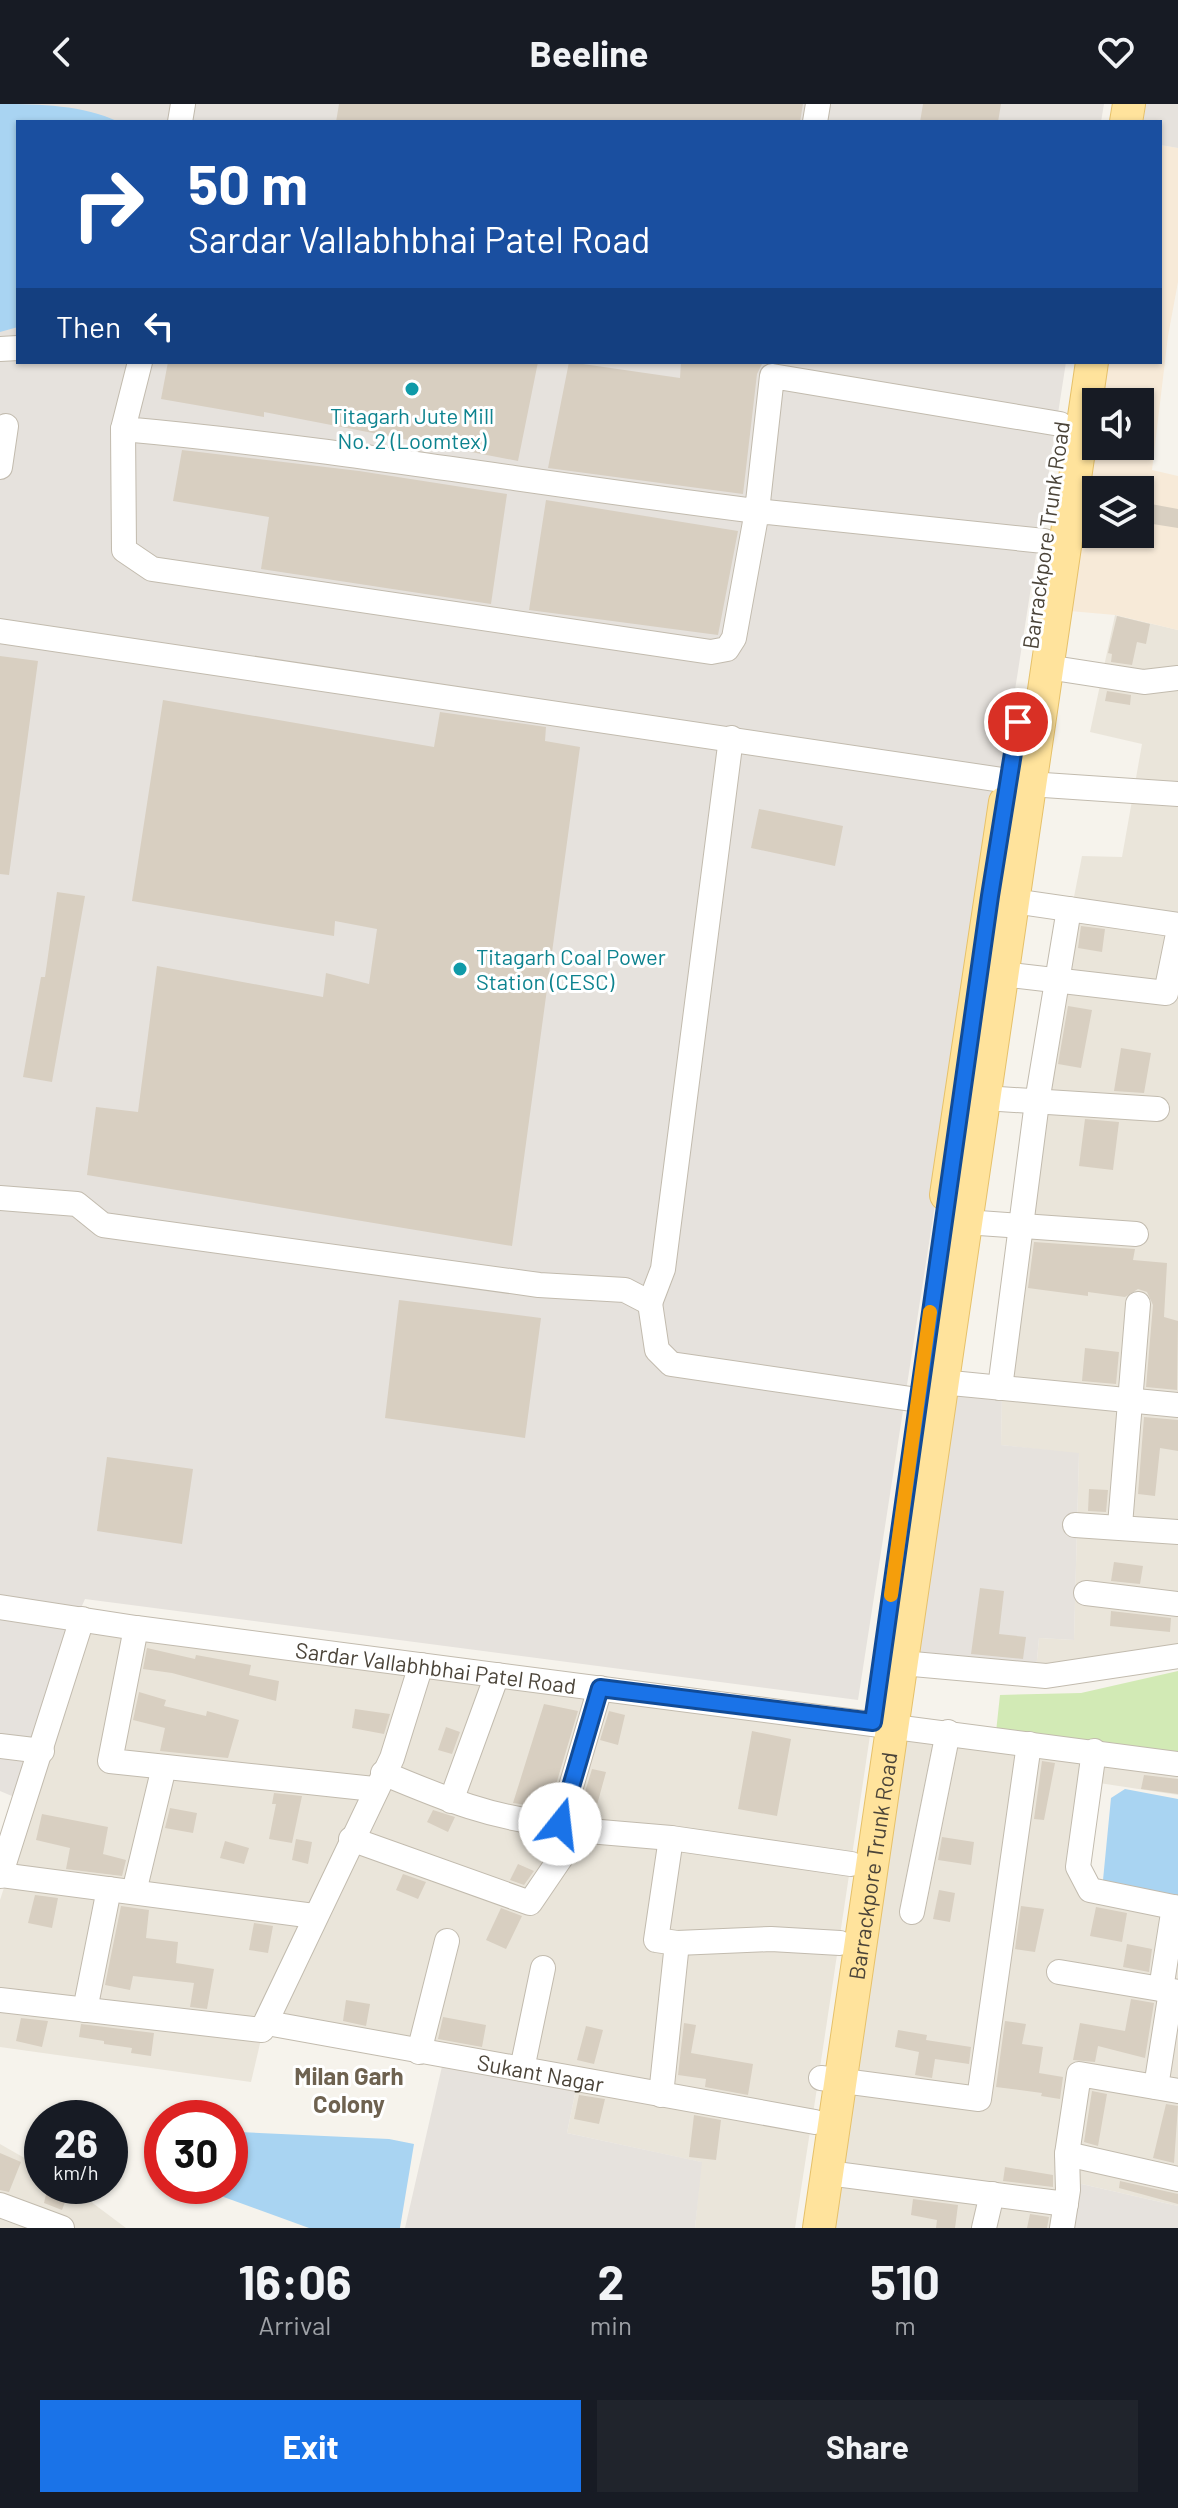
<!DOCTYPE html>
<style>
body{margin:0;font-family:Barlow,sans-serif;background:#20242c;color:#f1f3f6;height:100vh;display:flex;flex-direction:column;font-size:30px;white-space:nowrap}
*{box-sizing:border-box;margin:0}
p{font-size:26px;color:#9ea1a6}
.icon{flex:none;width:44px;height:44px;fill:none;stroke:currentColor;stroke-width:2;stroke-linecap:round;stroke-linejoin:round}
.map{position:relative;height:2124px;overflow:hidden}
.sheet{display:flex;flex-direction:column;background:#171b24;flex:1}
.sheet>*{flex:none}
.guide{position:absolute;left:16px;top:16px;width:1146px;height:244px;border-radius:0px;box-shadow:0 2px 6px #0004;background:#1a4fa0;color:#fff;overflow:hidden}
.fabs{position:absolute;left:1082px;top:284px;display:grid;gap:16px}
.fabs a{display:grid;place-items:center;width:72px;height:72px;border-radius:0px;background:#171b24;box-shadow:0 2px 6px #0004;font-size:40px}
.speed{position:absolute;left:24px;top:1996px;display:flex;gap:16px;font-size:40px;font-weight:700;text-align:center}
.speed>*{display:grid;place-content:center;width:104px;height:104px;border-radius:50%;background:#171b24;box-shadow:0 2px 6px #0004;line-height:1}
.speed small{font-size:20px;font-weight:400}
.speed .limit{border:12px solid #d22;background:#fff;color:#111}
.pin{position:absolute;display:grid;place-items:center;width:68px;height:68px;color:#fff;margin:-34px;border:4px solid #fff;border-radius:50%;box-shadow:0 2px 8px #0007}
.me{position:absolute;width:88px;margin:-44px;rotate:16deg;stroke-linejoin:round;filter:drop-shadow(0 0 6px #0008)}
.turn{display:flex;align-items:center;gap:28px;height:168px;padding:0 40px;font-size:36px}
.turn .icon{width:104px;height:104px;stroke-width:2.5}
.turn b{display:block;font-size:56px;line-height:68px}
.then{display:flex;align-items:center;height:76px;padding:0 40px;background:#0003;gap:16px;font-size:30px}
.eta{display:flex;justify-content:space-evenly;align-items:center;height:136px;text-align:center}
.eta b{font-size:48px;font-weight:700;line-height:56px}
.cta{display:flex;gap:16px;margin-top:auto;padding:16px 40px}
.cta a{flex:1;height:92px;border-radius:0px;background:#1a73e8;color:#fff;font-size:32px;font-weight:700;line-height:92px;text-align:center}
.cta a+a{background:#20242c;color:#f1f3f6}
header{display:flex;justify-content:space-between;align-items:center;height:104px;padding:0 40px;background:#171b24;font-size:36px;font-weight:700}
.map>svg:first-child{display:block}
.residential{fill:#eae5da}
.commercial{fill:#f7ead8;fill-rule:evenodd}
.industrial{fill:#e6e2dd}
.green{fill:#d2eab5}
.water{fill:#a9d4f2}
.building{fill:#d8cfc1}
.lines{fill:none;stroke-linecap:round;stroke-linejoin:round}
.minor-casing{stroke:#c2bbae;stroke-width:26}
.major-casing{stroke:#e6c16a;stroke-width:34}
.minor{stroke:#fff;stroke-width:24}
.major{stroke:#ffe39c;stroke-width:32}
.route-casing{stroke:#114b97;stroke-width:20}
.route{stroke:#1a73e8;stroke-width:14}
.slow{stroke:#f59e0b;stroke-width:14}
.culture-dot{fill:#0f9aa8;stroke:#fff;stroke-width:3}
.labels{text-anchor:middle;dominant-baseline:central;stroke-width:6;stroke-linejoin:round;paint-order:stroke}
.culture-label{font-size:22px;fill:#0d838f;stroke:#fff}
.street-label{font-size:22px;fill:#4b4439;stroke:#fff}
.neighbourhood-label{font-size:24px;font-weight:bold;fill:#6e6250;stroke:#fff}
</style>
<header><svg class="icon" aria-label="back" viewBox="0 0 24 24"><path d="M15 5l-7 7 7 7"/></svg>Beeline<svg class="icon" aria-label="heart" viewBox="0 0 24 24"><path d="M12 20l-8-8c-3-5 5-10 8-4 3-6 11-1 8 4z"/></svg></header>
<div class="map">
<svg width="1178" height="2124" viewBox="0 0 1178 2124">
<rect width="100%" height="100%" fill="#f6f3ec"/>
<path class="residential" d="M1115,511L1178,526V814L1073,798L1082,752L1122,753L1142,640L1090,628Z
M1071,811L1178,825V1294L1000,1278Z
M1002,1290L1178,1305V1556L1035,1577L1039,1534L1074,1536L1079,1350L1001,1341Z
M87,1518L871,1625L812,2017L260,1919L0,1889V1796L50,1645Z
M886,1626L1178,1666V1691L1086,1677L1073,1764L1169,1810L1152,1976L1079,1966L1054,2124H811Z
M1178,1807V2102L1064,2076L1081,1974L1158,1986Z
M0,1901L262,1931L251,1978L0,1943Z
M577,1980L811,2021L795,2124H695L701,2058L567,2029Z
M0,2040L42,2064V2082H70L126,2124H0Z"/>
<path class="commercial" d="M1160,41L1178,44V178L1168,232L1152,366L1178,372V526L1115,511L1047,505L1084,258H1160ZM1096,298H1140V342H1096ZM1096,386H1140V430H1096Z"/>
<path class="industrial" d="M0,0H1104L1101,18H18V258H1066L858,1596L85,1495L72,1524L19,1695L0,1687Z
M1120,0H1178V44L1160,41V18H1118Z
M933,1283L1002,1290L1001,1341L1079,1349L1074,1536L1039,1534L1035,1577L897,1562Z
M443,1958L577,1980L567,2029L702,2058L695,2124H405Z
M1064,2076L1178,2102V2124H1061Z"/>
<path class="green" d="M1178,1567V1651L996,1628L1000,1591L1081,1589Z"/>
<path class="water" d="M0,0C40,0 83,1 119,18H18V223L0,228Z
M1125,1685L1178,1695V1791L1126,1784L1103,1776L1111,1694Z
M238,2028L389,2035L414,2040L400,2124H309L210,2088L213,2082H230V2044Z"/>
<path class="building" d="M339,0H803L800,18H336Z
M923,0H1001L998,18H920Z
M168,258H538L518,357L264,308V313L161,295Z
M569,258L680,274L681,258H763L757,270L743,390L548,364Z
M182,346L359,367L507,390L491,500L261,465L269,413L173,397Z
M546,396L738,427L718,531L529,506Z
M1140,398L1178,405V424L1140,418Z
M1117,512L1150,520L1146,540L1137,538L1132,561L1111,558L1112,550L1108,549Z
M0,552L38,557L9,771L0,770Z
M1107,587L1131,591L1130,601L1105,597Z
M163,596L434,643L440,608L546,623L545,637L580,643L512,1142L87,1071L96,1003L138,1008L157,862L323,893L326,869L369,880L377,825L335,817L334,832L132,797Z
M759,705L843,722L835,762L751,744Z
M57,788L85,792L52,978L23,973L41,873H45Z
M1081,822L1105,825L1102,848L1078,844Z
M1068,902L1092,906L1081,964L1058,960Z
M1121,944L1151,949L1144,989L1114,987Z
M1085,1015L1119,1018L1113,1066L1079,1062Z
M1034,1138L1135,1145L1133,1156L1167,1159L1164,1213L1178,1217L1177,1286L1146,1283L1153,1201L1147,1188L1138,1185L1125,1193L1088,1188V1192L1028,1184Z
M399,1196L541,1214L525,1334L385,1314Z
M1085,1244L1119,1248L1116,1280L1082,1277Z
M1144,1313L1178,1316V1347L1160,1344L1155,1392L1138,1390Z
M107,1353L193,1365L182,1440L97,1427Z
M1089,1385L1108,1386L1106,1408L1088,1407Z
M1114,1458L1143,1462L1140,1480L1111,1477Z
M980,1484L1004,1487L999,1530L1026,1533L1023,1555L971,1550Z
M1111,1507L1171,1514L1170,1528L1110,1522Z
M147,1544L195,1555L196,1551L251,1561L249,1571L279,1577L276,1597L172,1569L143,1565Z
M139,1588L166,1596L164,1602L206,1612L207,1607L239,1616L228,1654L160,1647L165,1624L133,1616Z
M544,1600L578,1607L549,1704L513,1699Z
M355,1605L390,1610L384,1630L352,1624Z
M609,1607L625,1611L618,1641L600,1636Z
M446,1623L460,1628L452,1650L438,1646Z
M752,1627L791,1635L777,1712L738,1705Z
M1042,1657L1055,1659L1044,1716L1034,1715Z
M592,1665L606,1668L594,1712L578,1711Z
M1144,1671L1178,1675V1690L1141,1685Z
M274,1689L302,1692L292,1739L269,1735L276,1700H272Z
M170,1704L197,1709L193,1729L165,1724Z
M433,1706L455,1713L448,1728L427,1718Z
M42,1710L108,1723L103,1750L126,1756L122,1772L66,1765L70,1744L36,1736Z
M942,1733L974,1738L971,1761L938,1756Z
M296,1735L312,1738L308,1760L292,1756Z
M225,1737L249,1744L244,1760L220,1754Z
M518,1760L534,1767L524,1781L510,1776Z
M403,1770L426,1778L418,1795L396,1786Z
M939,1786L955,1789L950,1818L933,1815Z
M35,1791L58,1794L52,1824L28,1819Z
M121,1802L149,1806L146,1834L178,1838L176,1859L214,1865L207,1905L190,1903L194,1879L133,1872L130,1886L105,1881Z
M1021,1802L1044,1805L1035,1848L1015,1845Z
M1096,1803L1127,1809L1122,1838L1090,1832Z
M501,1804L522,1812L506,1845L486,1836Z
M254,1819L273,1822L268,1849L249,1846Z
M1127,1840L1152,1845L1149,1868L1123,1863Z
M1131,1895L1154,1899L1145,1954L1098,1942L1095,1958L1073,1956L1080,1919L1125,1927Z
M346,1896L370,1900L366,1922L343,1917Z
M443,1913L486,1921L482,1943L438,1935Z
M21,1914L48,1917L42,1943L16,1937Z
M1005,1917L1026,1920L1022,1940L1043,1943L1039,1969L1063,1973L1060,1995L1041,1992L1042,1989L996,1983Z
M684,1919L696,1921L691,1949L753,1960L748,1991L705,1983L706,1975L678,1971Z
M81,1920L154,1929L151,1952L131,1949L132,1944L104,1940V1937L79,1933Z
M586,1922L603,1926L594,1960L577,1956Z
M898,1926L927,1931L926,1936L971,1943L969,1960L935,1955L932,1974L915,1971L919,1948L895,1943Z
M1092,1987L1107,1990L1098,2042L1084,2038Z
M579,1991L605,1995L599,2020L574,2015Z
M1166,2000L1178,2002L1174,2059L1153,2054Z
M694,2011L721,2016L716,2056L689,2053Z
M0,2049L21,2058L9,2088L0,2086Z
M1005,2063L1053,2071V2083L1003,2077Z
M1120,2077L1178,2090V2100L1119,2084Z
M48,2082L70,2085L62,2106L44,2099Z
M913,2095L958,2101L955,2124H936L937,2116L911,2111Z
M1030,2110L1049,2113L1047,2124H1027Z"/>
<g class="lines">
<g class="minor-casing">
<g id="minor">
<path d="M180,18L183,0"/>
<path d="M815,18L818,0"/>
<path d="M0,245L18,244"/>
<path d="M140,258L123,325C335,344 545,381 757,407L772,272L1060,320"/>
<path d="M123,325L124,446L152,465L711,548L727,545L734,534L757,407L1044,437"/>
<path d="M0,363L6,322"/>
<path d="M0,527L1029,680L1178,690"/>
<path d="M1047,563L1144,578L1178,574"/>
<path d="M1013,797L1178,821"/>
<path d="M1002,870L1166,889L1178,830"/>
<path d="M984,994L1157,1005"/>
<path d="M0,1094L77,1100L103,1121L539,1181L625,1186L650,1199L657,1246L671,1260L918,1296"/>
<path d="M965,1118L1136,1130"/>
<path d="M650,1199L663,1165L731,634"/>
<path d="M941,1278L1178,1301"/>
<path d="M1000,1284L1037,998L1069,805"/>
<path d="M1075,1421L1178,1428"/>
<path d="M1120,1421L1138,1200"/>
<path d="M1086,1489L1178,1500"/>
<path id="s1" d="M0,1503L136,1524L1178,1660"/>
<path d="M136,1524L110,1657L374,1685"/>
<path d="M902,1559L1046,1572L1178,1552"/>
<path d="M600,1584L560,1720L565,1725L671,1734L851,1760"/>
<path d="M0,1642L42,1647"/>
<path d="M1094,1647L1078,1763L1090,1786L1178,1804"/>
<path d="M383,1669C440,1693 497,1717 560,1720"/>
<path d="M451,1697L497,1571"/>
<path d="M671,1734L656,1836L677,1839L771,1835L840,1839"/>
<path d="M351,1735L530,1799L579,1727"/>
<path d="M0,1771L314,1812"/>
<path d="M0,1772L82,1515"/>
<path d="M134,1788L164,1663"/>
<path d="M912,1808L948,1628"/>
<path d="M1059,1868L1178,1888"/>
<path d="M1161,1885L1174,1803"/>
<path d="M0,1896L262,1926L392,1654L421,1561"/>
<path d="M85,1906L109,1785"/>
<path id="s2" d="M267,1919L815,2018"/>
<path d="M419,1948L447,1837"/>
<path d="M522,1965L543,1864"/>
<path d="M821,1974L979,1995L1029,1640"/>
<path d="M1156,1983L1171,1887"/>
<path d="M661,1991L677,1839"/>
<path d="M1067,2050L1178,2075"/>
<path d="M828,2069L1066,2100"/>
<path d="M0,2101L62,2124"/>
<path d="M984,2124L992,2090"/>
<path d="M1062,2124L1068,2086L1067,2050L1079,1970L1178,1987"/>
</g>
</g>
<g class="major-casing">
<g id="major">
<path d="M1126,18L1129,0"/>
<path d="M946,1091L1005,698"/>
<path id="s3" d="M819,2124L1092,258"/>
</g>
</g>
<use href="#minor" class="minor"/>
<use href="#major" class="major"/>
</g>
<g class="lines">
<g class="route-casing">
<path id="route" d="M560,1720L600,1584L873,1618L990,792L1018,618"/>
</g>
<use href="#route" class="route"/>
<path class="slow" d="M891,1491L930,1208"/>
</g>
<g class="culture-dot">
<circle cx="412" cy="285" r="8"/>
<circle cx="460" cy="865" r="8"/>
</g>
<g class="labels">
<g class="culture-label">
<text x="412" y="311">Titagarh Jute Mill<tspan x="412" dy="25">No. 2 (Loomtex)</tspan></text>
<text x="476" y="852" text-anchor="start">Titagarh Coal Power<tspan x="476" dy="25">Station (CESC)</tspan></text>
</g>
<g class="street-label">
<text transform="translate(1045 431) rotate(-82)">Barrackpore Trunk Road</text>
<text stroke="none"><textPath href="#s1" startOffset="440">Sardar Vallabhbhai Patel Road</textPath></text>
<text stroke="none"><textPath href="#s3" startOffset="366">Barrackpore Trunk Road</textPath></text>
<text stroke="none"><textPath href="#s2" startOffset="278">Sukant Nagar</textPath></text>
</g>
<g class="neighbourhood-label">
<text x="349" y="1971">Milan Garh<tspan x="349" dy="28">Colony</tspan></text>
</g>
</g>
</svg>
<div class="fabs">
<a><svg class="icon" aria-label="sound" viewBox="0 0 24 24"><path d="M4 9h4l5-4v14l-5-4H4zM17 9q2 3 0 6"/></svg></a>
<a><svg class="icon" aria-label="layers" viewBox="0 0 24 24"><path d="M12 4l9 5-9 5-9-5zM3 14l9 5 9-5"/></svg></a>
</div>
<div class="speed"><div>26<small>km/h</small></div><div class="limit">30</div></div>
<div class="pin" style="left:1018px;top:618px;background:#d93025"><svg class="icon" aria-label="arrive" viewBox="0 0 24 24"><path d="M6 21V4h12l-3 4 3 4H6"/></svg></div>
<svg class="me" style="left:560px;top:1720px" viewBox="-20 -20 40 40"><circle r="19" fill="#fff"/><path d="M0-13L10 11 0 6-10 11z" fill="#1a73e8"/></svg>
<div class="guide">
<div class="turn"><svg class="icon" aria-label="right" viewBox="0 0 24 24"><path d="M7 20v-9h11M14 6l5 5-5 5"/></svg><div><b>50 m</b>Sardar Vallabhbhai Patel Road</div></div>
<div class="then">Then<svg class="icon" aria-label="left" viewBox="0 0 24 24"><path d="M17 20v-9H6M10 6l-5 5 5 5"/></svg></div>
</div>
</div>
<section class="sheet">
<div class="eta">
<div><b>16:06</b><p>Arrival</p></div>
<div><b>2</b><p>min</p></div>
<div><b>510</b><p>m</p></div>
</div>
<div class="cta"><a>Exit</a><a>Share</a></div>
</section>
